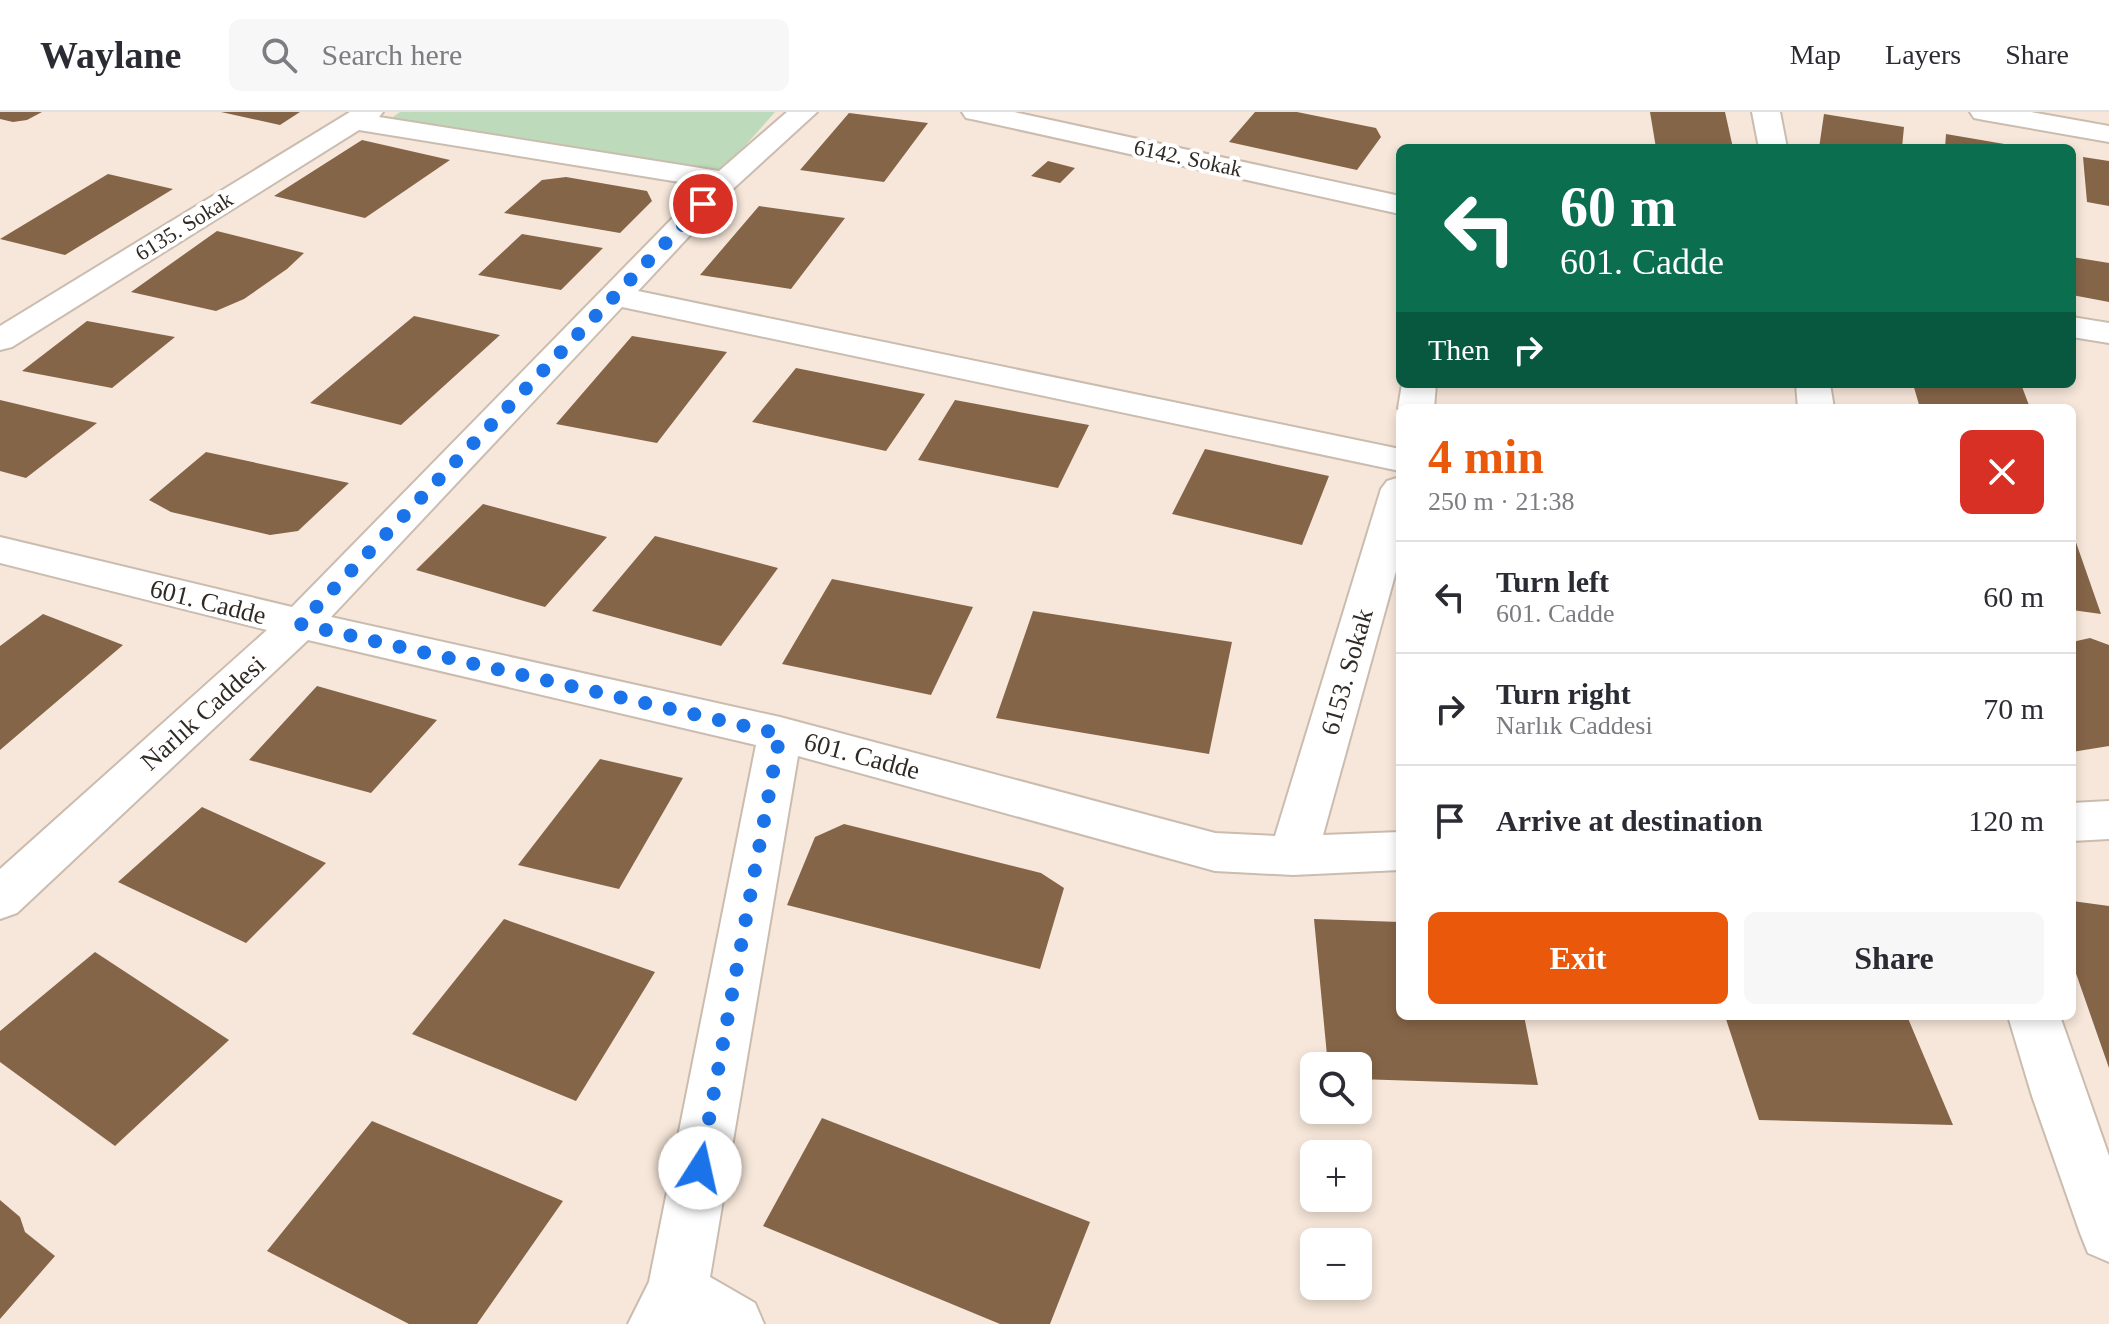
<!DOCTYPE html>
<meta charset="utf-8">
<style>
body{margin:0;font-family:"Times New Roman",serif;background:#f7f7f7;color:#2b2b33;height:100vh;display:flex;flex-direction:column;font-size:30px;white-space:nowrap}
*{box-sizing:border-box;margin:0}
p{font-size:26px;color:#7c7c81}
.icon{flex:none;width:44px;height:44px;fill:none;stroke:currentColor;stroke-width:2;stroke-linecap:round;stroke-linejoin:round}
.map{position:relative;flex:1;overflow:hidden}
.sheet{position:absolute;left:1396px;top:292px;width:680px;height:616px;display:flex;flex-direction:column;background:#fff;border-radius:12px;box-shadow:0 4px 12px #0003}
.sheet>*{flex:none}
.top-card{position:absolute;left:1396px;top:32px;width:680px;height:244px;border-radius:12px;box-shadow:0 4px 12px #0003;background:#0b6e4f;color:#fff;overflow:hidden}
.controls{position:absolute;left:1300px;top:940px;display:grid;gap:16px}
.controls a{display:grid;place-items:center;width:72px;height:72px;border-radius:12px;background:#fff;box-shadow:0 4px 12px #0003;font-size:40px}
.pin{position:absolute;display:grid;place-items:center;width:68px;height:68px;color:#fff;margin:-34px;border:4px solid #fff;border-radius:50%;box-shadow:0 2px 8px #0007}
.me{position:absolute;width:88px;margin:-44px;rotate:10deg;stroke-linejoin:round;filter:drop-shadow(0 0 6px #0008)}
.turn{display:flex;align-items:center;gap:28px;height:168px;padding:0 32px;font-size:36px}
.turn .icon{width:104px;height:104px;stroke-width:2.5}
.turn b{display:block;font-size:56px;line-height:68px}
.then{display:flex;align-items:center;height:76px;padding:0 32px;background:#0003;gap:16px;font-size:30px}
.round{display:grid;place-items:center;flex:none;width:84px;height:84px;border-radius:12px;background:#f7f7f7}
.summary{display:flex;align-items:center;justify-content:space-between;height:136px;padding:0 32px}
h1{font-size:48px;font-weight:800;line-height:60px;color:#ea580c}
.cta{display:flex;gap:16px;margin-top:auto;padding:16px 32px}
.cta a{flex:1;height:92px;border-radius:12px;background:#ea580c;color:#fff;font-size:32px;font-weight:800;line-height:92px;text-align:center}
.cta a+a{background:#f7f7f7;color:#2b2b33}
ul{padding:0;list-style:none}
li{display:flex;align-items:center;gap:24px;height:112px;padding:0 32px;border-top:2px solid #e1e1e2}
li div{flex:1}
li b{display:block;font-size:30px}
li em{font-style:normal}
header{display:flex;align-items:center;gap:48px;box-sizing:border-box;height:112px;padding:0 40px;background:#fff;border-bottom:2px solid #e1e1e2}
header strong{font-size:38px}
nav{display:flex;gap:44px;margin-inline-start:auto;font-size:28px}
.search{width:560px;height:72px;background:#f7f7f7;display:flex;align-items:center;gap:20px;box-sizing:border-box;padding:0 28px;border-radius:12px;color:#7c7c81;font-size:30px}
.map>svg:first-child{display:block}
.green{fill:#bddaba}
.building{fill:#856548}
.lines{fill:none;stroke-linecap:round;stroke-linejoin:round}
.minor-casing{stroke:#cabcaf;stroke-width:4}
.tertiary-casing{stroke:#cabcaf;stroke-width:4}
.secondary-casing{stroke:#cabcaf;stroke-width:4}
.minor{fill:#fff;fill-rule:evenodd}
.tertiary{fill:#fff;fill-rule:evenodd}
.secondary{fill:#fff;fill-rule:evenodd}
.route{stroke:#1a73e8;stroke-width:14;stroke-dasharray:0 25.2}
.labels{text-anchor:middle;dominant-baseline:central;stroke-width:8;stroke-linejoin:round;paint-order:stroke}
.far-street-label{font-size:22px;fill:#302a25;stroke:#fff}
.street-label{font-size:26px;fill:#302a25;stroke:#fff}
</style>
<header>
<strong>Waylane</strong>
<div class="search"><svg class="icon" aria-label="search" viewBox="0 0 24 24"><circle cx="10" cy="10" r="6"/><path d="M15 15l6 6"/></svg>Search here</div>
<nav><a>Map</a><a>Layers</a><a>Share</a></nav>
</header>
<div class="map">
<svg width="2109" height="1212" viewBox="0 0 2109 1212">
<rect width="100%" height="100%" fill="#f7e7da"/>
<path class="green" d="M400,0H775L720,62L386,10Z"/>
<path class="building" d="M0,0H42L27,8L13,10L0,7Z
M221,0H300L280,13Z
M1255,0H1297L1376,16L1381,25L1357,58L1229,30Z
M1650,0H1725L1733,36H1656Z
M849,1L928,11L884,70L800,58Z
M1824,2L1904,15L1902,36H1819Z
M1946,22L2016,34V36H1945Z
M362,28L450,48L365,106L274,84Z
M2083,45L2109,49V94L2087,90Z
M1048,49L1075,56L1060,71L1031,64Z
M108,62L173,77L65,143L0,127Z
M566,65L647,79L652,89L620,121L504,101L542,68Z
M759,94L845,106L791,177L700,163Z
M217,119L304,141L287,157L244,187L216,199L131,180Z
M522,122L603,136L561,178L478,163Z
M2072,145L2109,151V190L2072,183Z
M414,204L500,223L401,313L310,291Z
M87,209L175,225L112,276L22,259Z
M632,224L727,240L657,331L556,312Z
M796,256L925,282L886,339L752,310Z
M1913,272H2021L2030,296H1920Z
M0,288L97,311L26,366L0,359Z
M955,288L1089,313L1058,376L918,348Z
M1205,337L1329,364L1302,433L1172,402Z
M206,340L349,371L298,419L270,423L171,400L149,388Z
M483,392L607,425L545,495L416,458Z
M2072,420V419L2101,502L2072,498Z
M655,424L778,456L721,534L592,499Z
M832,467L973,495L931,583L782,552Z
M1033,499L1232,530L1209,642L996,606Z
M43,502L123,533L0,638V534Z
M2090,526L2109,533V634L2072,640V530Z
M317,574L437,608L371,681L249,648Z
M600,647L683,666L619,777L518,753Z
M202,695L326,751L246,831L118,770Z
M844,712L1041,761L1064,776L1040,857L787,793L815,725Z
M2072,789L2109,794V956L2072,850Z
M504,807L655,860L576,989L412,922Z
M1314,807L1400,810V904H1524L1538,973L1358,967V954H1328Z
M95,840L229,928L115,1034L0,950V919Z
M1725,904H1907L1953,1013L1759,1008Z
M822,1006L1090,1110L1050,1212H1000L763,1114Z
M372,1009L563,1089L477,1212H409L267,1139Z
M0,1088L20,1105L25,1120L55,1144L0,1207Z"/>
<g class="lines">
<g class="minor-casing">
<path id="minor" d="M350,0H383L379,5L719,59L787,0H817L735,75L638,179L1400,337V359L622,195L331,505L780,605L1215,721L1275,724L1381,377L1387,369L1400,365V445L1323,723L1400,720V758L1293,763L1215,759L798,644L710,1165L755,1191L764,1212H628L649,1170L756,633L308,528L17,801L0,807V757L267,518L0,451V425L292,495L704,74L359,18L12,235L0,238V214Z
M962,0H1014L1400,84V102L976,8L966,6Z
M2072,205L2109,211V231L2072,225Z
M1402,272H1436L1434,296H1400V298L1398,296Z
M2109,689V727L2072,729V691Z"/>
</g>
<g class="tertiary-casing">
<path id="tertiary" d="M1752,0H1780L1787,36H1759Z
M1796,272H1830L1834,296H1798Z
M2008,904H2060L2109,1044V1150L2088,1141L2080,1121L2032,984Z"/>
</g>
<g class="secondary-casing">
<path id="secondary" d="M1970,0H2031L2109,14V30L1984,8L1974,6Z"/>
</g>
<use href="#minor" class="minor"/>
<use href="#tertiary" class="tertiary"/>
<use href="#secondary" class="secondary"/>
</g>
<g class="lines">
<path class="route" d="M700,1056L780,622L300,512L703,92"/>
</g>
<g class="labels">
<g class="far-street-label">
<text transform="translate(1188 46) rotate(12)">6142. Sokak</text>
<text transform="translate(184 114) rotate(-32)">6135. Sokak</text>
</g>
<g class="street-label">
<text transform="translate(208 490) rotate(14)">601. Cadde</text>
<text transform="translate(1347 560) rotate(-74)">6153. Sokak</text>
<text transform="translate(203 601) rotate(-42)">Narlık Caddesi</text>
<text transform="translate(862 644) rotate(15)">601. Cadde</text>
</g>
</g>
</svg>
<div class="controls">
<a><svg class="icon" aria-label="search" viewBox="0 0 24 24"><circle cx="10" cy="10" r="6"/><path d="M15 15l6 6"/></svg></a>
<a>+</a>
<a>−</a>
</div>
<div class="pin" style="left:703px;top:92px;background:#d93025"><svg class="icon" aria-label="arrive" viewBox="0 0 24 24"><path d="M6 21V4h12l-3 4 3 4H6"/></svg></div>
<svg class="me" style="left:700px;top:1056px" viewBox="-20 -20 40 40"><circle r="19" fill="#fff"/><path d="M0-13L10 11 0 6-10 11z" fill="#1a73e8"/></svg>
<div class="top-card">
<div class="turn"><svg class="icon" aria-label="left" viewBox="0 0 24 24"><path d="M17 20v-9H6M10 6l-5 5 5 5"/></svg><div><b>60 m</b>601. Cadde</div></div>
<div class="then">Then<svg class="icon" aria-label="right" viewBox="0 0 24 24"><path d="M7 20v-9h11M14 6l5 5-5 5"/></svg></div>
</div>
<section class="sheet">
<div class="summary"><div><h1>4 min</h1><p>250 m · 21:38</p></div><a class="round" style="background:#d93025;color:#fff"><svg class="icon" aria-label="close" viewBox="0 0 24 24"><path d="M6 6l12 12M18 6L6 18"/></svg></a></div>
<ul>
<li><svg class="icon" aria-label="left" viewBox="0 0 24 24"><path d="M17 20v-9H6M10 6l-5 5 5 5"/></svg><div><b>Turn left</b><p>601. Cadde</p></div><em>60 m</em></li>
<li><svg class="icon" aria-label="right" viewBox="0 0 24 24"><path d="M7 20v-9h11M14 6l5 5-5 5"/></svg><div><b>Turn right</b><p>Narlık Caddesi</p></div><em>70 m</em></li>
<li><svg class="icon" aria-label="arrive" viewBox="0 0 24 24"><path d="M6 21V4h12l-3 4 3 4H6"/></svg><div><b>Arrive at destination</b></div><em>120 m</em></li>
</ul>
<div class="cta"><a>Exit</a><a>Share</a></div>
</section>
</div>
